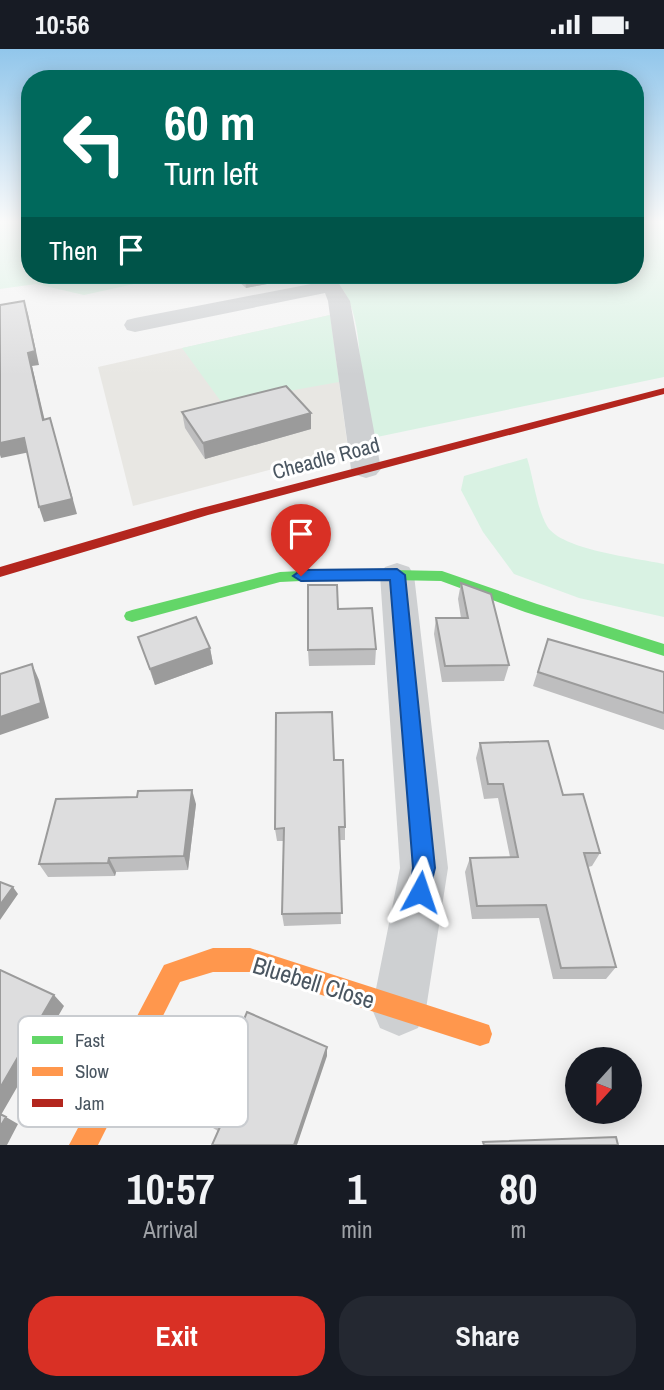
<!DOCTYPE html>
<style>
body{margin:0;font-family:"Archivo Narrow",sans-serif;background:#242831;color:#f1f3f6;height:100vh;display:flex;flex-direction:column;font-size:26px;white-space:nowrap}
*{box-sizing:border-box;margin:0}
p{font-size:23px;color:#9ea1a6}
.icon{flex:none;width:38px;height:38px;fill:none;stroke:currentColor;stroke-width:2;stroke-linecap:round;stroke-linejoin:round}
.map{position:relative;height:1096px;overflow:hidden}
.drawer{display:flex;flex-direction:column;background:#171b24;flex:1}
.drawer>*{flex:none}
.banner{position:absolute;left:21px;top:21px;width:623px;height:214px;border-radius:28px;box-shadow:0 4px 18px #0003;background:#00695c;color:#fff;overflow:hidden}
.needle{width:46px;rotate:201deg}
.buttons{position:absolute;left:565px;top:998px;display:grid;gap:14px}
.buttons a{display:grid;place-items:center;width:77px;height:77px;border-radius:50%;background:#171b24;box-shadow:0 4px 18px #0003;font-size:35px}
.pin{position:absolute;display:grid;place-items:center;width:60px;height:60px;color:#fff;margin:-72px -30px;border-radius:50% 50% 50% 0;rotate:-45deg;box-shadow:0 0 7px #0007}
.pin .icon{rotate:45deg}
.me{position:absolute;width:77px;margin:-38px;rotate:5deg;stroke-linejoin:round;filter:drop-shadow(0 0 5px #0008)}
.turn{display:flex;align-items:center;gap:24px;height:147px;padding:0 28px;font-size:32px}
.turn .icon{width:91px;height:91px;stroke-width:2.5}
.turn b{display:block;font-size:49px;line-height:60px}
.then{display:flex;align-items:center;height:66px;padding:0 28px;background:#0003;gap:14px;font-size:26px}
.eta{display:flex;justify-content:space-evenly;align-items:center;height:119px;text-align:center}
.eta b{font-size:42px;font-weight:700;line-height:49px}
.primary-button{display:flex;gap:14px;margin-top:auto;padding:14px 28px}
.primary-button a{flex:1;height:80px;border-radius:28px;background:#d93025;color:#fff;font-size:28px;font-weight:700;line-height:80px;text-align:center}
.primary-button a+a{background:#242831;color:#f1f3f6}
.status{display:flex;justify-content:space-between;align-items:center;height:49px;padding:0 35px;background:#171b24;direction:ltr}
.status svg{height:19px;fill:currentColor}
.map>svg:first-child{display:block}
.commercial{fill:#e8e7e3}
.green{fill:#d9f2e3}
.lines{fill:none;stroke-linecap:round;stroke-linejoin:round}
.street{fill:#ced0d2;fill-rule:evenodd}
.fast{fill:#63d668;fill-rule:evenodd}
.slow{fill:#ff974d;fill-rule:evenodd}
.jam{fill:#b3261e;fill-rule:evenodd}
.wall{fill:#bebebf}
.shaded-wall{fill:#9b9b9b}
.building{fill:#ddddde;stroke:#9b9b9b;stroke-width:2}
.route{fill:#1a73e8;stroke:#114b97;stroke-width:2}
.labels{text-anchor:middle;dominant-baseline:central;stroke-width:6;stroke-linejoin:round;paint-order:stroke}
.street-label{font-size:21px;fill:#4a5661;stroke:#fff}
.near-street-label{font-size:24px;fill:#4a5661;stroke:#fff}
.key{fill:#fff;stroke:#c9ccd0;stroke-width:2}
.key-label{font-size:19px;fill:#4a5661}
</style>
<div class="status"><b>10:56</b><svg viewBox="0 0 49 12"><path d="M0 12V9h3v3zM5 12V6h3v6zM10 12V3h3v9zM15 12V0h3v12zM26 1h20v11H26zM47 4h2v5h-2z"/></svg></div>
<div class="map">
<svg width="664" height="1096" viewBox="0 0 664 1096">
<rect width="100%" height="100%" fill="#f4f4f4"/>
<path class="commercial" d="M330,266L348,400L133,457L98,318Z"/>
<path class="green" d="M0,172H30V226H175L84,246L36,235L0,240Z
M635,172H664V328L377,388C349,348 375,263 330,226H635Z
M330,266L339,333L222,354L182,299Z
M527,409C534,431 536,457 547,477C561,501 637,509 664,515V568L579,549L514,525L483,483L461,441L464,427Z"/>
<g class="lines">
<path class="street" d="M309,226H331L338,233L350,252L381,420L376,426L366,429L356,426L351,420L328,252L325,244L135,283L127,281L124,276L127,271L135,269L316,234Z
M397,514L409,518L414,526L448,819L426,960L418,979L399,987L380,979L372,960L400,819L380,526L385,518Z"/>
<path class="fast" d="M343,520L442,522L537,555L664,595V607L525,563L441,532L343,530L280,533L132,573L126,571L124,567L126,563L132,561L280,523Z"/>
<path class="slow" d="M213,899H250L480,973L489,976L492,985L489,994L480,997L250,923H213L180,933L98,1096H69L164,916Z"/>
<path class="jam" d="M664,339V345L208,466L0,528V518L198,460Z"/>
</g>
<path class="wall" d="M231,226H298V229L246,239Z
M182,363L311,364V380L205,410L185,379Z
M461,534L509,616L504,632L442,633L434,585L436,569H461L458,550Z
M338,560L376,600L375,616L309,617L308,601Z
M138,588L210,599L213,615L155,636Z
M548,590L664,623V681L533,637Z
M480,694L563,746L600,804L592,817L588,818L616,918L606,930H553L539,869L472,870L465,823L470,809L510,808L498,749L484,750L476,709Z
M334,711L345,778V791H339L341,875L284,877L282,865L284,792H277L275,780Z
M196,755L188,821L116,823L115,827L48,828L39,815Z
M327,1007L218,1082L208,1076L203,1070Z"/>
<path class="shaded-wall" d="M257,226H298V229L246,239L245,228Z
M24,252L28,265L39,316L32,317L48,385L43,371L28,304Z
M311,364V380L205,410L203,394Z
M50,369L77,465L44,473L39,458Z
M24,389L30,403L1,409L0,406V394Z
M210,599L213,615L155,636L150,620Z
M32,615L39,631L49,669L0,686V668Z
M192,741L196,755L188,821L184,807Z
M109,809L116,823L115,827L108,814Z
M13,838L18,845L0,871V856Z
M54,946L64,957L1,1066L0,1065V1039Z
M327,998V1007L297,1096H294Z
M6,1068L18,1075L7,1096H0V1078Z"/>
<path class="building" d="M242,226H257L245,228Z
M24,252L35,302L28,304L43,371L50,369L72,450L39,458L24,389L0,394V256Z
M286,337L311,364L203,394L182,363Z
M461,534L491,545L509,616L445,617L436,569H468Z
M308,536H337L338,560L372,559L376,600L308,601Z
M196,568L210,599L150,620L138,588Z
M548,590L664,623V664L538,623Z
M32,615L41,654L0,668V625Z
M332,663L334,711H343L345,778H339L342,864L282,865L284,779L275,780L276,664Z
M548,692L563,746L583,745L600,804H584L616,918L561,919L546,856L477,857L470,809L518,808L503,735H488L480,694Z
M192,741L184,807L109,809L108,814L39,815L56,750L137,748L138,742Z
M0,833L13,838L0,856Z
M0,921L54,946L0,1039Z
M247,963L327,998L294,1096H212L220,1078L203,1070Z
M0,1065L6,1068L0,1078Z
M616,1088L618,1096H484L483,1093Z"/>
<linearGradient id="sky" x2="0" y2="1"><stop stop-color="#91c6eb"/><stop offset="0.53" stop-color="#fafafa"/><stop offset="1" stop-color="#fafafa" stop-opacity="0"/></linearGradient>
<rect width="664" height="326" fill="url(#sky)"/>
<path class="route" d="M397,520L405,526L435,819L427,851L420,854L412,851L409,843L413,819L390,531L301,532L293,527L301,521Z"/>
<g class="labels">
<g class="street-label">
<text transform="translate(326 409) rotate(-15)">Cheadle Road</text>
</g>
<g class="near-street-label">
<text transform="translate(314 933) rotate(17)">Bluebell Close</text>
</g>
</g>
<rect x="18" y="967" width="230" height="111" rx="10" class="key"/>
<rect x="32" y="987" width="31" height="8" fill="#63d668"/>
<rect x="32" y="1018" width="31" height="9" fill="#ff974d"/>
<rect x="32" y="1050" width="31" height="8" fill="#b3261e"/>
<g class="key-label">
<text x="75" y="998">Fast</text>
<text x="75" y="1029">Slow</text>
<text x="75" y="1061">Jam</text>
</g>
</svg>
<div class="buttons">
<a><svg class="needle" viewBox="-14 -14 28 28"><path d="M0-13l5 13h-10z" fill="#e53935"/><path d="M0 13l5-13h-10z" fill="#9ea1a6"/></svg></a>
</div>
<div class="pin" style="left:301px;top:527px;background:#d93025"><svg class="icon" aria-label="arrive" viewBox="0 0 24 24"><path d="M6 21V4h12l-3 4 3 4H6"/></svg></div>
<svg class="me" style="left:420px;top:843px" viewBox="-20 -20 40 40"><path d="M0-17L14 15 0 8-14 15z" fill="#1a73e8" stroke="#fff" stroke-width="4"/></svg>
<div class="banner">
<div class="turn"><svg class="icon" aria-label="left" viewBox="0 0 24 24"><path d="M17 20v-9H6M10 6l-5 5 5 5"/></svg><div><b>60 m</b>Turn left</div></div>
<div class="then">Then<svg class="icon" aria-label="arrive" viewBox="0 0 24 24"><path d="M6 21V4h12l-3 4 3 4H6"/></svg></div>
</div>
</div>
<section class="drawer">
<div class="eta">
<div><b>10:57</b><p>Arrival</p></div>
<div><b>1</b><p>min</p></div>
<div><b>80</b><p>m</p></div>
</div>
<div class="primary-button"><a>Exit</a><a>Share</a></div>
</section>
